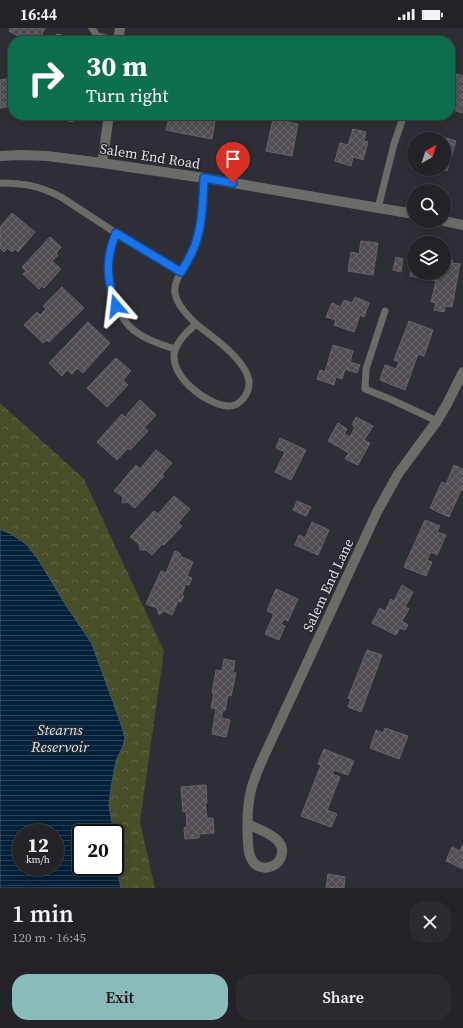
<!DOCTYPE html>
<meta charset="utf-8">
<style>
body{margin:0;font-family:"Source Serif 4",serif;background:#2a2a30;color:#f1f3f6;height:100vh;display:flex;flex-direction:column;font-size:15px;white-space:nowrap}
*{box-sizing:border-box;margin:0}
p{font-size:13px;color:#a2a4a8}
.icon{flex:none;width:22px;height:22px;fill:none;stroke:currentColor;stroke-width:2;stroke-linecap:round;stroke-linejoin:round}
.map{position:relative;height:860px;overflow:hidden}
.side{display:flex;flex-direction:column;background:#222228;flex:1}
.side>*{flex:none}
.hud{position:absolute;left:8px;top:8px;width:447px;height:84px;border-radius:16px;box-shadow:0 2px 10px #0003,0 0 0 1px #3f3f45;background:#0b6e4f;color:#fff;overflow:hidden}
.needle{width:26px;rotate:39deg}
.controls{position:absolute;left:407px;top:104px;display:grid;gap:8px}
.controls a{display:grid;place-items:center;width:44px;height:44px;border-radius:50%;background:#222228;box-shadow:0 2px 10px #0003,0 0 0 1px #3f3f45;font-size:20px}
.speed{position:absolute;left:12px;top:796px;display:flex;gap:8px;font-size:20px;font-weight:700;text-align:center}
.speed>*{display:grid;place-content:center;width:52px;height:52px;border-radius:50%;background:#222228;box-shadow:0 2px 10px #0003,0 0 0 1px #3f3f45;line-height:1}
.speed small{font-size:10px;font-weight:400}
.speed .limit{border:2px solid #111;border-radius:6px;background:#fff;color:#111}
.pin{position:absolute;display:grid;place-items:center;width:34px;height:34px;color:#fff;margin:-41px -17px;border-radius:50% 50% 50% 0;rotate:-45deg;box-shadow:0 0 4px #0007}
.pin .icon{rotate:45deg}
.me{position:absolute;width:44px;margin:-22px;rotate:343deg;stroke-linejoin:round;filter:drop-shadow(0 0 3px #0008)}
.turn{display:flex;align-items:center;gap:14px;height:84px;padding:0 12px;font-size:18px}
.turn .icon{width:52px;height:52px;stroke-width:2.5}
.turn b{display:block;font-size:28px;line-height:34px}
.round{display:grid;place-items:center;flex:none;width:42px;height:42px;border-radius:16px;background:#2a2a30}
.head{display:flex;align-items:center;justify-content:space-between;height:68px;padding:0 12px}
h1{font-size:24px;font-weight:600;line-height:30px}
.cta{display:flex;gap:8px;margin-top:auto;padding:8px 12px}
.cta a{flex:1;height:46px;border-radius:16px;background:#8bbbb9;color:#111;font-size:16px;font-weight:600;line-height:46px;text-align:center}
.cta a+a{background:#2a2a30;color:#f1f3f6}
.status{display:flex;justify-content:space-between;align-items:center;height:28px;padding:0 20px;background:#222228;direction:ltr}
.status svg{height:11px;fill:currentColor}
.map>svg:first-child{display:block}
.park{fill:url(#park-crowns);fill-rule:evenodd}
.water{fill:url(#water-rules);stroke:#445a6e;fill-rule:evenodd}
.building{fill:url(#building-cross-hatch);stroke:#69636b}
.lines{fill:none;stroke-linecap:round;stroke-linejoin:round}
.service{stroke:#6d6b67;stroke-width:7}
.minor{stroke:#6d6b67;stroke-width:10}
.tertiary{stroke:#6d6b67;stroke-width:10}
.route-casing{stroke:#114b97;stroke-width:10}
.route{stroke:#1a73e8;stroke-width:7}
.labels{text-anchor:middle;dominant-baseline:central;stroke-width:3;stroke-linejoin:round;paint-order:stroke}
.street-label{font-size:14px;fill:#e0e0e6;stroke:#25252c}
.water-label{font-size:15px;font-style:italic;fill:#cce6fd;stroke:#25252c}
</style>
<div class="status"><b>16:44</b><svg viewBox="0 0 49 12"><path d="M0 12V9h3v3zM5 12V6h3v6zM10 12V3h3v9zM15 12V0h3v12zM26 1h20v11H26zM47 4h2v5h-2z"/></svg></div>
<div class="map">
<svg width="463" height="860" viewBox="0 0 463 860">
<defs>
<pattern id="park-crowns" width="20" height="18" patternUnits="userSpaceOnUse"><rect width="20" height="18" fill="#484e27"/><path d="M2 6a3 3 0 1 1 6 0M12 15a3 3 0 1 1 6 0" fill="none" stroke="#626746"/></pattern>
<pattern id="water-rules" width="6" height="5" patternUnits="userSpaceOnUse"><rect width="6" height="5" fill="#01213a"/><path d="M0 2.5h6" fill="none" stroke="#264156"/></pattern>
<pattern id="building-cross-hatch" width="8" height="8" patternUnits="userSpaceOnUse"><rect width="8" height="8" fill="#524c53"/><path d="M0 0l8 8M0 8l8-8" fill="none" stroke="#6b666c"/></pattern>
</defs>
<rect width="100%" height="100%" fill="#2e2e36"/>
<path class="park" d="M0,375L84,451L164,623L140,794L155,860H0ZM21,805H55V839H21ZM81,805H115V839H81Z"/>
<path class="water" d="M0,501L11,506L26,516L38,531L67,579L80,598L92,616L121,696L125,710L123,718L116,733L111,760L109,778L114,805H81V839H115V833L121,860H0ZM21,805H55V839H21Z"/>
<path class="building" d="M10,0H45L39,13H17L18,8L9,3Z
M454,45L463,48L462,85L450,81V60Z
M11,50L13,56V78L0,80V52Z
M56,87H74L73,94L55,90Z
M177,87H184L205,91L206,87H216L212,111L166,102L169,90L176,91Z
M273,91L298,96L292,128L266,123Z
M353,101L366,104L364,113L368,114L363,132L353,129L351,138L335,133L340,115L348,117Z
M430,105L456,113L447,143L439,141H444V111H428Z
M12,185L35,204L18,224L15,221L12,224L7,220L4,224L0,220V199Z
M50,209L61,219L56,225L58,227L52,233L61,241L44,260L42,258L39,261L23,246L26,243L22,239Z
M361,213L378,215L373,247L348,243L351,224L359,226Z
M414,226V245H444V230L453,232L452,235L460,236L452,279L445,278L444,284L434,282L436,275L431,274L436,253L410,248Z
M396,229L403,231L401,244L393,242Z
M62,259L84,280L49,314L46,312L43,315L24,297L37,284L40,287L46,281L43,278Z
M355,269L369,275L364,289L360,287L354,304L334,297L336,292L326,289L332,275L341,279L344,272L352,275Z
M409,293L433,302L424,328L418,326L405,362L380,352L385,337L396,341L399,334L394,332Z
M88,294L110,315L83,345L77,340L72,346L67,342L62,348L49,335Z
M333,317L353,323L350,334L360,337L357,345L345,341L342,351L336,349L334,357L317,351L320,342L325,344Z
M116,330L131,343L123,352L128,357L107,379L87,360Z
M140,372L156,387L144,400L148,403L130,422L128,420L117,432L97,414L122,386L125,389Z
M356,389L373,398L364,412L370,415L358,437L345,431L349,425L328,413L338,395L347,401L344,406L350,409L355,399L352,397Z
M280,410L306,422L291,452L275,444L285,424L276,420Z
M156,422L172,435L162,446L164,448L135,480L128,474L122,475L123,469L114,463L136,437L140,441Z
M454,437L463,441V463L461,462L449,489L430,480L442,454L446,456Z
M174,468L190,481L178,495L182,498L164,517L162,516L152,527L146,522H140L139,516L130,509L154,483L158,486Z
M297,473L311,479L306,488L293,482Z
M425,492L440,498L437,504L446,507L437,527L431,524L427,532L432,534L426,548L404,539Z
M312,494L329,502L318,527L295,517L299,507L305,510Z
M175,523L181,526L180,528L193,534L187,548L192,550L189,557L186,556L182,566L184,568L181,574L178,573L172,587L164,583L159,587L157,580L146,576L161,543L166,545Z
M402,557L413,564L405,579L409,581L402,593L408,597L405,602L400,600L396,607L372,595L380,580L385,583L391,571L394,573Z
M276,561L298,571L288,593L284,591L281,596L285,598L279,612L265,606L274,586L267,583Z
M367,622L382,627L361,684L348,679L351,671L348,670Z
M224,631L235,633L233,645H236L231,668L228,667L225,683L223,682L221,690L230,692L226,709L212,706L216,681L211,680L214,665H212L216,642L222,643Z
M385,700L408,708L399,731L370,720L376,702L383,705Z
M324,721L354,733L348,747L334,742L332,746L340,749L327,782L337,786L331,799L301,788L321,737L318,736Z
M206,757L207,775H205L207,790H213L214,805L199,806V810L185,811L184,800L187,799L186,783L183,784L181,759Z
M463,816V841L446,833L452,819L460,823Z
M328,846L345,849L344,860L340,859V860H326Z"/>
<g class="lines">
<path class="service" d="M92,0L97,8
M56,13L58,9L68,13
M92,13L97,8L118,13
M0,155C24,155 40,158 61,169L116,205L181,244
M378,180L394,116L404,87
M116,205C107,228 106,247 114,271C117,281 122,290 129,298C141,310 159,316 175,321
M385,283L366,341L365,361L390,371L437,393
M196,296C211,308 232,322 243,339C246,343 248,348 249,353C250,365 240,379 228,378C206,377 167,346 175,322C179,311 188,303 196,296C188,288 177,277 175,265C173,253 183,242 189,232C202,206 202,178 204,150"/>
<path class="minor" d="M248,796C261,803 288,810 281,829C277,841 258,844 252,832C249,827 248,820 248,814C247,798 247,779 251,762C254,751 259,739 264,728L377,484L398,446L437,393L447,376L463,344"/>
<path class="tertiary" d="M118,13L120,0
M0,128L21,127L47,128L102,135L204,150L414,186
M102,135L109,87
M444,193L463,197"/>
</g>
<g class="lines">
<g class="route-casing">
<path id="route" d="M116,278C113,269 110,259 109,250C107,234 110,219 116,205L181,244C188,233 195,221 198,207C203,189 203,169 204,150L233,155"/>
</g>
<use href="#route" class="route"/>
</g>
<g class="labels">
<g class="street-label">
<text transform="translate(150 128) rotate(9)">Salem End Road</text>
<text transform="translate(328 557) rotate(-65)">Salem End Lane</text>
</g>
<g class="water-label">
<text x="60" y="701">Stearns<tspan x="60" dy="17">Reservoir</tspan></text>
</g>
</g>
</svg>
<div class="controls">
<a><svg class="needle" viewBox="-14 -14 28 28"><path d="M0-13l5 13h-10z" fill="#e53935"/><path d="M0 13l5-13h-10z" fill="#a2a4a8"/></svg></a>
<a><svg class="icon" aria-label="search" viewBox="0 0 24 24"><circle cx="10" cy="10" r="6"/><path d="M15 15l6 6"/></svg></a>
<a><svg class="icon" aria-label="layers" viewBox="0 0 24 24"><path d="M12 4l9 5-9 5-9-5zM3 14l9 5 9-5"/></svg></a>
</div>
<div class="speed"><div>12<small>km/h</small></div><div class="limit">20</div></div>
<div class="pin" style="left:233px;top:155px;background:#d93025"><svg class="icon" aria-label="arrive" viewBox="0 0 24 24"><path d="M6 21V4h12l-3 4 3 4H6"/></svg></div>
<svg class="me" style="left:116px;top:278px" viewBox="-20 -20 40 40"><path d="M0-17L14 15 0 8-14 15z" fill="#1a73e8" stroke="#fff" stroke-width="4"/></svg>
<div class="hud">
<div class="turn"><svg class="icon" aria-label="right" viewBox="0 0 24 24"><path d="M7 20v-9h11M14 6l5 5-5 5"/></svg><div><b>30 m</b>Turn right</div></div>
</div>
</div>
<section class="side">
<div class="head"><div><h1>1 min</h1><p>120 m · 16:45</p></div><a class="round"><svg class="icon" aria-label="close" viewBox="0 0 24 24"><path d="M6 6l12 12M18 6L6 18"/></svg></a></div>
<div class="cta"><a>Exit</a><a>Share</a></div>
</section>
